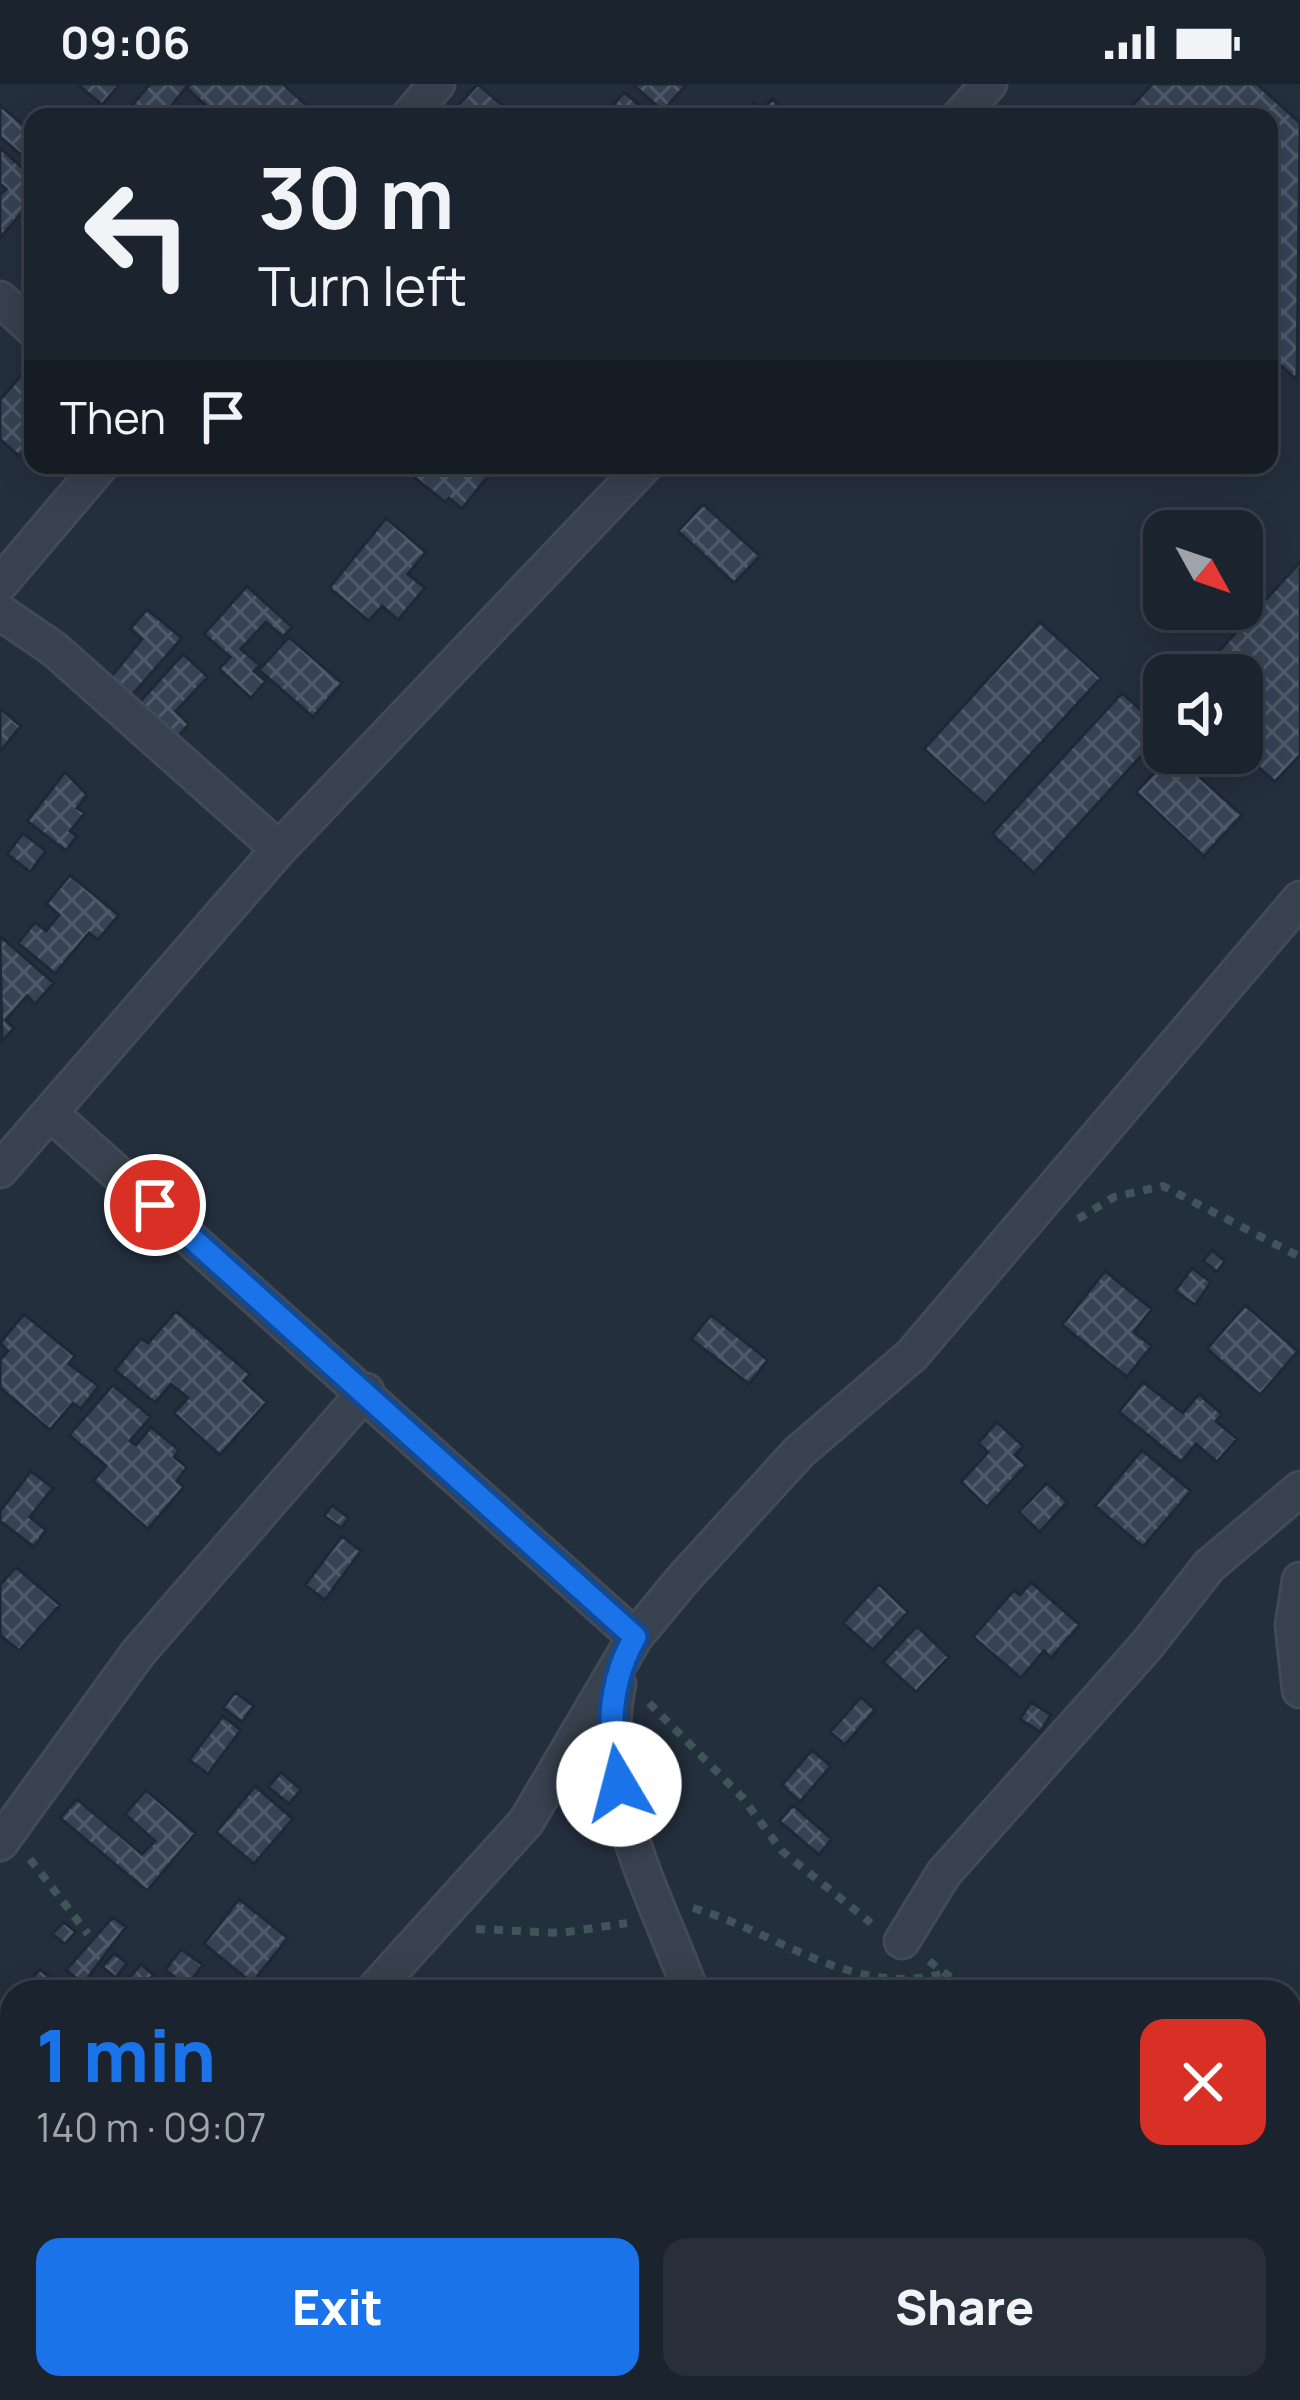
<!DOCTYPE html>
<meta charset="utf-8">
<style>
body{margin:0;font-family:Manrope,sans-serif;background:#282f3a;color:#f1f3f6;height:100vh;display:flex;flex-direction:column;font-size:45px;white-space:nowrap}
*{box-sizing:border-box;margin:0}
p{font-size:39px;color:#a0a4aa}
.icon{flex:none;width:66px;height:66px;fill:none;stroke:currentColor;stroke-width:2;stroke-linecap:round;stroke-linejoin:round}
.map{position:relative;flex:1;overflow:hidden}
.panel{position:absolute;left:0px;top:1896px;width:1302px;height:420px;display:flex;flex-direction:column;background:#1b232e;border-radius:36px 36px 0 0;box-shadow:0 6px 30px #0003,0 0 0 3px #39404a}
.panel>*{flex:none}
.guide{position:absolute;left:24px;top:24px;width:1254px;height:366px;border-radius:24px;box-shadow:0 6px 30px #0003,0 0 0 3px #39404a;background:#1b232e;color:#f1f3f6;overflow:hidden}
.needle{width:78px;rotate:130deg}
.buttons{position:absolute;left:1143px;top:426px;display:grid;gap:24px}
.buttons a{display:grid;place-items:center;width:120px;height:120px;border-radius:24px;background:#1b232e;box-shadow:0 6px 30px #0003,0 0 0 3px #39404a;font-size:60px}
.pin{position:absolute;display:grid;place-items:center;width:102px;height:102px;color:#fff;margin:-51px;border:6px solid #fff;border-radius:50%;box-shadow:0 3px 12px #0007}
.me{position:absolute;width:132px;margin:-66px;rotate:352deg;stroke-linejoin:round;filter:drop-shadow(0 0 9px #0008)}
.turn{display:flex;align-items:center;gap:42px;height:252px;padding:0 36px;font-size:54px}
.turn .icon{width:156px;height:156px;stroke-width:2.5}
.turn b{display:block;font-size:84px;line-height:102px}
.then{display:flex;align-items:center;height:114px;padding:0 36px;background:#0003;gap:24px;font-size:45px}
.round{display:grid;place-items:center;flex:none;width:126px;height:126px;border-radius:24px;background:#282f3a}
.head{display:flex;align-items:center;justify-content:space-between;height:204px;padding:0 36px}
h1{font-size:72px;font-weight:800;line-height:90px;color:#1a73e8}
.button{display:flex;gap:24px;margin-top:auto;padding:24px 36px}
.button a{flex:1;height:138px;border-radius:24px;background:#1a73e8;color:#fff;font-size:48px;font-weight:800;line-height:138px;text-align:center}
.button a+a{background:#282f3a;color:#f1f3f6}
.status{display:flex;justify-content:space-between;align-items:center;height:84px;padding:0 60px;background:#1b232e;direction:ltr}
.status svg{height:33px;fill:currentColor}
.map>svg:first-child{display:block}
.building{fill:url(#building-cross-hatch);stroke:#1f2835;stroke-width:3}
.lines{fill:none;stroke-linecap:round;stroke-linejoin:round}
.minor-casing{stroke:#414a57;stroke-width:39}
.path{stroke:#3f5557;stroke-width:8;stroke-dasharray:9 9;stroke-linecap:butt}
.minor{stroke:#38414e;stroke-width:33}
.route-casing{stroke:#114b97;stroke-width:30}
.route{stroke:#1a73e8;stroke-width:21}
</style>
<div class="status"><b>09:06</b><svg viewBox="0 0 49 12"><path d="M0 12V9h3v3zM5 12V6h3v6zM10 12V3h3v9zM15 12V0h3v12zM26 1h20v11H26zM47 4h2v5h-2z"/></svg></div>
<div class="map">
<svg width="1300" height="2316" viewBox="0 0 1300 2316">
<defs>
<pattern id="building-cross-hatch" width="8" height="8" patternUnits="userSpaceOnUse" patternTransform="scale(3)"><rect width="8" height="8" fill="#364354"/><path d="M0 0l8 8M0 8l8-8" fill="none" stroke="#515c6b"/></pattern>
</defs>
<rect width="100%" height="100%" fill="#242f3e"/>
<path class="building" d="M77,0H120L102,21Z
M150,0H189L162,33H122Z
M191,0H283L314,28L309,33H218L187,4Z
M478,0L515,33H460L453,27Z
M632,0H687L663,27Z
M1152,0H1257L1300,39L1297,296L1269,271V33H1122Z
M624,8L650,30L647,33H603Z
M772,15L792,33H742L754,19L762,27Z
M0,21L28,45L33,39V81L0,53Z
M0,64L33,93V116L0,154V111L6,105L0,100Z
M29,282L33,356L19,372L0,355V316Z
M426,381H497L462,425L449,414L445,418L415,394Z
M703,420L760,472L734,499L678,447Z
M386,434L426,468L408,490L425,504L398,536L382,522L369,537L329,504Z
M1300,478V671L1275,698L1242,668V591H1197Z
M247,502L292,543L283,553L266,538L241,565L259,581L254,587L266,597L251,614L219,585L230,573L204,550Z
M147,525L182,554L127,617L106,599L142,555L130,545Z
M1040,538L1101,594L985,720L924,665Z
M289,553L342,599L313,633L259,586Z
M183,570L208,593L176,627L189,640L175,656L137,621Z
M1122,609L1164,647L1034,789L992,750Z
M1,625L21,642L0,668V627Z
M1173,669L1242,731L1204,772L1136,708Z
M65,688L87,711L77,724L85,729L70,747L77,752L66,767L27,737Z
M23,749L46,767L30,788L7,770Z
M70,791L119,831L98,856L89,849L55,890L18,859L35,838L46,847L59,831L46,820Z
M0,852L54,899L35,920L27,912L6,936L14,944L2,958Z
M1212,1166L1225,1177L1217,1188L1203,1177Z
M1192,1184L1211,1198L1195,1221L1175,1207Z
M1105,1187L1152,1225L1134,1248L1152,1262L1127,1293L1062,1241Z
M1245,1221L1298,1267L1260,1311L1207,1265Z
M176,1227L250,1290L244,1297L267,1318L220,1371L174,1329L188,1314L171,1300L155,1319L115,1286L141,1254L148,1259Z
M24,1230L75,1272L69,1280L99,1302L81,1325L73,1319L50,1346L0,1304V1276L8,1267L0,1259Z
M711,1231L768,1276L749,1300L691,1255Z
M1143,1298L1183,1329L1199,1310L1222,1330L1216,1337L1237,1355L1217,1378L1196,1360L1181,1378L1119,1328Z
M113,1301L151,1333L130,1357L136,1361L151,1343L179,1366L174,1373L187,1383L177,1397L184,1403L148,1445L93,1397L106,1382L69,1351Z
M997,1338L1023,1362L1015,1371L1026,1381L987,1423L961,1398L988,1368L978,1359Z
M1142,1366L1191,1407L1143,1463L1095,1422Z
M31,1387L53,1404L30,1433L46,1446L34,1463L0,1437V1427Z
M1047,1399L1067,1418L1040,1448L1019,1428Z
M332,1421L349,1434L341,1444L324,1432Z
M342,1452L361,1467L325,1516L305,1501Z
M16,1483L60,1521L19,1567L0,1551V1501Z
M1031,1498L1080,1541L1051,1574L1044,1567L1021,1594L973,1553L1014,1506L1020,1511Z
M879,1500L908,1528L873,1566L843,1539Z
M917,1542L949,1573L916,1608L883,1578Z
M235,1608L254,1622L242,1638L223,1624Z
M861,1613L875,1626L845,1661L830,1648Z
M1031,1618L1051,1631L1040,1648L1020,1635Z
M223,1632L241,1646L208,1690L189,1676Z
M812,1666L831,1682L800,1718L782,1701Z
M281,1688L301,1706L289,1720L268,1703Z
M255,1702L293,1735L254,1780L216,1748Z
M146,1706L196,1749L147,1807L60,1734L77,1715L142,1770L155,1757L125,1730Z
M793,1721L832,1755L819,1771L779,1737Z
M239,1815L288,1854L252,1899L204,1860Z
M113,1833L126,1843L83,1900L66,1886Z
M64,1838L76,1848L65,1860L52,1850Z
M181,1865L203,1881L187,1902L165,1886Z
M114,1869L127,1879L116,1894L102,1883Z
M141,1880L154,1891L139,1908H117Z
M40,1885L67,1908H20Z
M12,1918V1949L0,1939Z
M1296,2137L1300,2141V2238L1290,2230V2144Z
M1202,2304H1237L1227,2316H1216Z"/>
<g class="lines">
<g class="minor-casing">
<path id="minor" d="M408,33L437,0
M959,33L989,0
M0,215L33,245
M0,500L101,381
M0,528L54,565L279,765
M50,1029L635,1553
M0,1086L279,765L645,381
M1300,1496L1293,1542L1300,1606
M618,1600C595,1708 655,1810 691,1908
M0,1759L138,1569L366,1307
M902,1857L944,1789L1147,1561L1209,1482L1300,1405
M372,1908L526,1738L635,1553L684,1494L799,1368L912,1271L1300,815
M1290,1980L1300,1967
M13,2316L23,2304
M435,2316L454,2304
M986,2316L990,2304
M1023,2316L1034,2304"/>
</g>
<path class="path" d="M1078,1135L1114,1113L1163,1102L1300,1173
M649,1619L742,1713L782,1767L871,1839
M30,1775L88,1850
M693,1824C775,1847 851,1913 941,1890
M476,1845L561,1849L627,1839
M929,1877L970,1908"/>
<use href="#minor" class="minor"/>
</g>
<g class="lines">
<g class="route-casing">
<path id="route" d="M155,1121L635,1553C609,1598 607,1650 619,1700"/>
</g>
<use href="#route" class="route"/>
</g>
</svg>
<div class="buttons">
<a><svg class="needle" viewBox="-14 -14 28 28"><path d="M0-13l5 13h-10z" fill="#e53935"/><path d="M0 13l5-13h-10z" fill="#a0a4aa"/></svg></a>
<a><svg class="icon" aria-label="sound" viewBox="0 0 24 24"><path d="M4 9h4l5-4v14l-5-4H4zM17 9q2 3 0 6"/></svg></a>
</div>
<div class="pin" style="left:155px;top:1121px;background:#d93025"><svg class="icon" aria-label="arrive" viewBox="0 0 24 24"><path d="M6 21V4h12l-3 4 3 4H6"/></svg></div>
<svg class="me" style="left:619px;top:1700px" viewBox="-20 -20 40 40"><circle r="19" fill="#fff"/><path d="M0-13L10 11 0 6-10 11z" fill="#1a73e8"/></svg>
<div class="guide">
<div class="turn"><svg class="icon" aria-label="left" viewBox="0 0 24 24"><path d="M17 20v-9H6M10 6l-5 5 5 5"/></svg><div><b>30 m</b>Turn left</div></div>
<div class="then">Then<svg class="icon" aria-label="arrive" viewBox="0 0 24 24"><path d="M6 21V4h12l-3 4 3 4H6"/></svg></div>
</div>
<section class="panel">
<div class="head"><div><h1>1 min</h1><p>140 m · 09:07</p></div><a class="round" style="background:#d93025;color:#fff"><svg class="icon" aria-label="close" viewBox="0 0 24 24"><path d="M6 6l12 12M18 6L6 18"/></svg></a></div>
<div class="button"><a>Exit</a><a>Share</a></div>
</section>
</div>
